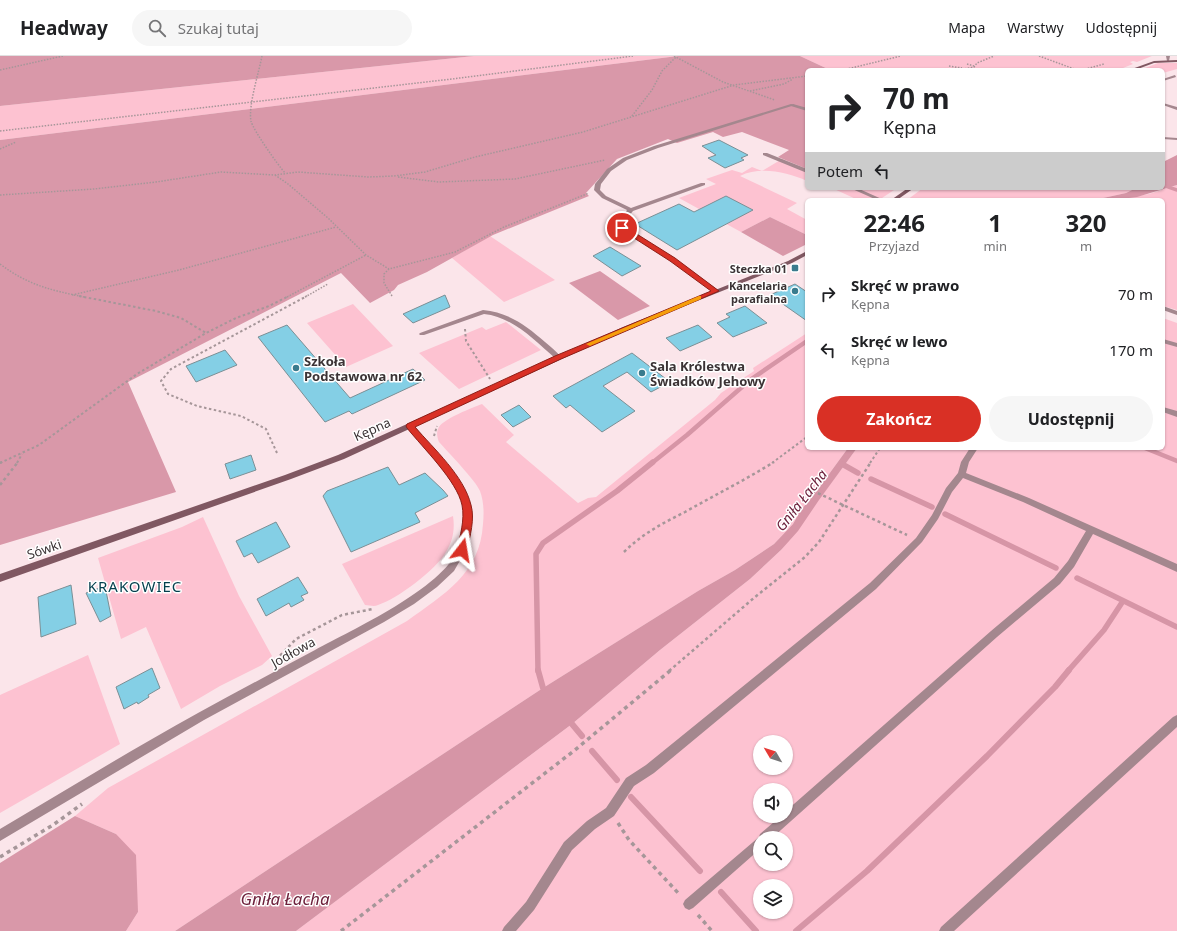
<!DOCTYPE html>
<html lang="pl">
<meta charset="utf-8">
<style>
body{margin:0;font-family:"Noto Sans",sans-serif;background:#f6f6f6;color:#202124;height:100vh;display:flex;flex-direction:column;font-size:15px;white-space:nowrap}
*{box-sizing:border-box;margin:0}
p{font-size:13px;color:#757577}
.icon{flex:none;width:22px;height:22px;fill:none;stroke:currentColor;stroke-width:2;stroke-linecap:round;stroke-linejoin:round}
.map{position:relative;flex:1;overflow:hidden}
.drawer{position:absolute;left:805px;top:142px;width:360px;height:252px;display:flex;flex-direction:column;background:#fff;border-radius:6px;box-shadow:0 1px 3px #0004}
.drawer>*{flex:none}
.guide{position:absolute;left:805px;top:12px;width:360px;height:122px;border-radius:6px;box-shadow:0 1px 3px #0004;background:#fff;color:#202124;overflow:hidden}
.needle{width:26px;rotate:309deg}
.controls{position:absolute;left:753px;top:679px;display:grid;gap:8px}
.controls a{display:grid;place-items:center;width:40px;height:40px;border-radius:50%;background:#fff;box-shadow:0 1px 3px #0004;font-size:20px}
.pin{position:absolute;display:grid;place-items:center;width:34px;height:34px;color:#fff;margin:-17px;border:2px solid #fff;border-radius:50%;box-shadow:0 1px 4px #0007}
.me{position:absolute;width:44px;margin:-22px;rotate:14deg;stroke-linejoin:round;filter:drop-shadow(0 0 3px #0008)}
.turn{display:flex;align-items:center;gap:14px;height:84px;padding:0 12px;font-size:18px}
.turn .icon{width:52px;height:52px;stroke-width:2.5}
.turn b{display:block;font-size:28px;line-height:34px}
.then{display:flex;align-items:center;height:38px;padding:0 12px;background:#0003;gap:8px;font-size:15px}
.eta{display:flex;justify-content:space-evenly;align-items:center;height:68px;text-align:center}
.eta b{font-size:24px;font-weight:700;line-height:28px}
.action{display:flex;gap:8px;margin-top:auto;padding:8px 12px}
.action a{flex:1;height:46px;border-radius:24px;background:#d93025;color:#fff;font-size:16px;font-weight:700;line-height:46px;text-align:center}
.action a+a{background:#f6f6f6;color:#202124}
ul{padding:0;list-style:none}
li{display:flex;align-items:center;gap:12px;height:56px;padding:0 12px}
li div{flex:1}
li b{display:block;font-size:15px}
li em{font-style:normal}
header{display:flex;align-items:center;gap:24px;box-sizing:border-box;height:56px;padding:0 20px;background:#fff;border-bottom:1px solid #e0e0e0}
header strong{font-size:19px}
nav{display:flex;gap:22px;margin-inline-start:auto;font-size:14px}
.search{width:280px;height:36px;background:#f6f6f6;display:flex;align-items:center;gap:10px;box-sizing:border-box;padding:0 14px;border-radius:22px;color:#757577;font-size:15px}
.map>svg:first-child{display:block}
.green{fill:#fdc2d1;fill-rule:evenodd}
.forest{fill:#d998a9}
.water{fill:#d695a6}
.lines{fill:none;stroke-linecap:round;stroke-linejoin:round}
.stream-far3{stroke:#d695a6;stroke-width:3.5}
.stream-far2{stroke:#d695a6;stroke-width:4.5}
.stream-far1{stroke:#d695a6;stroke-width:5.5}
.stream{stroke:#d695a6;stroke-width:6}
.building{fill:#84cfe5;stroke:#7b8f95}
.path-far3{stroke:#a69699;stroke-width:1.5;stroke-dasharray:1.5 1.5;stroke-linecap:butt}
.path-far2{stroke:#a69699;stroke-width:2;stroke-dasharray:2.5 2.5;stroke-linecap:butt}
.path-far1{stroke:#a69699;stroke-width:2.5;stroke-dasharray:3 3;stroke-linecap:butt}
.path{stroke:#a69699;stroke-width:3.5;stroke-dasharray:4 4;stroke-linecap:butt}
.lane{fill:#a4878e;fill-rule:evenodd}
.street{fill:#a4878e;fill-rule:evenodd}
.secondary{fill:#805862;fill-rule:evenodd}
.route{fill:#d93025;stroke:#8d1f18}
.slow{fill:#f59e0b}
.poi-dot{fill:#397b8d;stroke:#fff;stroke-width:1.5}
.labels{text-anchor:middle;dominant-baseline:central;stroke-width:3;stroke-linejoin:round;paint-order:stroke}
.far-poi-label{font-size:11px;font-weight:bold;fill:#3b3335;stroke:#fff;text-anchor:end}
.poi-label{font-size:13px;font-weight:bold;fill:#3b3335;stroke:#fff;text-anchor:start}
.street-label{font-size:13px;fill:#3b3335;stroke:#fff}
.water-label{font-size:14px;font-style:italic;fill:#6d213c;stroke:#fff}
.quarter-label{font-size:15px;letter-spacing:1px;fill:#033f4d;stroke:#fff}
.near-water-label{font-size:17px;font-style:italic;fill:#6d213c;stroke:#fff}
</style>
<header>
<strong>Headway</strong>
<div class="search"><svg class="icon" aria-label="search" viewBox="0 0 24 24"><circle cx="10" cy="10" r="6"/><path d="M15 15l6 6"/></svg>Szukaj tutaj</div>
<nav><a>Mapa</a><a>Warstwy</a><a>Udostępnij</a></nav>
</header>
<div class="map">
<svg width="1177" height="875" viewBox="0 0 1177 875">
<rect width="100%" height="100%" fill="#fbe5ea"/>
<path class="green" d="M474,0H678L0,84V50Z
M800,0H1152L1137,6L1133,5L1130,6L1133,8L1118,14H830Z
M1158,7H1177V13L1163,17V14H1140Z
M782,103L807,113V125C787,116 760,110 740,120L797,147L787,153L807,164V179L770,161L741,176L679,142L716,128L706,123L732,114L742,117L752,111L762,115Z
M1177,129V254L1163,250V144H1113L1149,138Z
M832,132H897L879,144H858Z
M923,132H1136L1126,137L1094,144H907Z
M490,180L555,224L504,246L452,202Z
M353,248L393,290L346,311L307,267Z
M1163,262L1177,267V875H296L572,668L660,594L750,523L781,494L857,392H1163ZM760,686H786V712H760ZM760,734H786V760H760ZM760,782H786V808H760ZM760,830H786V856H760Z
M506,266L541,294L459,333L419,297L482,271L486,274Z
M807,277V392H848L813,440L801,454L793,468L774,488L735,514L698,535L543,632L175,875H126L138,856L116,778L75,760L108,732L407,565C444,538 480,518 483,468C484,457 484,446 480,435C476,425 448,396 439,386C437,381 436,376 439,371C445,362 472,352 482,348L514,379L506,386L578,447L588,442L596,441L715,344L721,337L754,315L753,312Z
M453,460C455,473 453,485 446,496C436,514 397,543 378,549C374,551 369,549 365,549L342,508Z
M203,461L239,540L272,600L262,609L220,630L181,653L146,571L121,583L98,502L182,471Z
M88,599L120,688L0,757V639Z"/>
<path class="forest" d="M0,0H474L0,50Z
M678,0H800L830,14H807V113L778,101L789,94L742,76L723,81L713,76L677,87L668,83L617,103L586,137L589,140L493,179L427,216L398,229L394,234L370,247L341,217L128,326L176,436L0,489V84Z
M770,161L807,179V188L783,200L741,176Z
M600,215L650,250L618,264L569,227Z
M75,760L116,778L136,799L138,856L126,875H0V807Z"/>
<path class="water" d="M1177,99V129L1137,141L1113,144H1094L1126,137L1136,132H1163V106Z
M848,392H857L819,444L798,475L781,494L750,523L660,594L572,668L296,875H175L543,632L698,535L735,514L774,488L793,468L801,454L813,440Z"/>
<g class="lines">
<path class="stream-far3" d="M1163,129L1177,134"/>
<path class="stream-far2" d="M1145,392L1177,405
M652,407L687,379L750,324L807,285"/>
<path class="stream-far1" d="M842,408L858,417
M871,423L932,451
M945,458L1056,512
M1077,522L1177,571
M538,615L536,498L543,487L617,435L653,406
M1068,615L1104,574L1123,545"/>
<path class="stream" d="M538,614L543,632
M572,668L582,680
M592,695L617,724
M631,741L700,815
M721,836L756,875
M796,875L867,815L987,700L1055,631L1069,614"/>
</g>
<path class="building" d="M719,84L748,99L741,102L744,104L725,112L708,102L716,99L702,90Z
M726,140L753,154L677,194L635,168L679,148L694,156Z
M610,191L641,210L622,220L593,200Z
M795,228L807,236V265L770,239Z
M445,239L450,251L413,267L403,258Z
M745,250L767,267L733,281L717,267L730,261L726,258Z
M287,269L350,342L413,313L425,324L352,358L349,355L325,366L258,281Z
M698,269L712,281L680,295L666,282Z
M225,294L237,309L196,326L186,310Z
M632,297L670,326L651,336L627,316L603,330L635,355L602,376L570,349L566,352L553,340Z
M519,349L531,361L513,371L501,359Z
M251,399L256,414L230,423L225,408Z
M388,411L399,429L425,417L443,434L448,440L415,457L420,466L351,496L323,440L327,435Z
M276,466L290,491L258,507L252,497L244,501L236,485Z
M298,521L308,537L301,540L304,544L291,551L289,547L266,560L257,543Z
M71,529L76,568L41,581L38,541Z
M105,530L111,560L100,566L86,537Z
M152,612L160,632L148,639L149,641L138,648L137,646L124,653L116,631Z"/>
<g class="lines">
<path class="path-far3" d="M262,0C259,16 248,50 251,65C253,74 278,109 285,117
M674,0L723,26L775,44
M1039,0L1077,14
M967,8L974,10
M949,10L962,12
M0,14L63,0
M843,14L901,0
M959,14L974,11L977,7L994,0
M1082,14L1104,8
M750,35L784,28L793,23
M632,60L652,34L662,15L676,1
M0,75L452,23L633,0
M0,93L16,86
M275,119L288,128L328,162L366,199L389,213
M398,121L439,126L515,123L605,104
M0,139L94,133L156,126L221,116L275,119L298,116L368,121L394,120L425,116L475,101L583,76L734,29L807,20
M0,208C28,229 50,234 84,241
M72,239L179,214L336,171
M392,240L384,227V218L389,213L455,196L504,171L589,137
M287,241L366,199
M305,241L328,228"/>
<path class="path-far2" d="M79,240L156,255L181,262L206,277
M465,273L466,285L490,323
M434,380L437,370
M277,397L266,373L241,360L197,350L168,338L161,325L171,313L307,240
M0,407L39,389L137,318L206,277L236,262L269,250L289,240
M17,407L22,398
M772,407L807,381
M870,407L880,392"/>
<path class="path-far1" d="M0,407L2,406
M0,429L18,406
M807,432L907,479
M624,496C642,478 663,467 685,456C715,439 745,424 774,406
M276,604L296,583L342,559L373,553
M669,615L755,541L805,501L819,486L871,406"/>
<path class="path" d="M618,767L629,784L680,839
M0,801L53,769L82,748
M698,859L712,875
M341,875L575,694L671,614"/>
<path class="lane" d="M1166,0H1170L1169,5H1167Z
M1175,19L1176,21L1163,25V23Z
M1163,47L1177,51V54L1163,49Z
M791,48L795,49L658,92L627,104L611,115L601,128L600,134L606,140L631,152L701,127H705V129L633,155L627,162L625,171L674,202L718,234V236H714L670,204L620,173V164L627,154L602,142L594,134L595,128L607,113L623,102L654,90Z
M1163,81L1177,82V84L1163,83Z
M763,97H767L807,113V117L763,99Z
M850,132H857L884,144H877Z
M483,254C508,256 527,270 545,286C551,291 557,296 561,301L558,303H556C534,284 513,261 484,258L424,279H420L419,278L420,277Z
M1163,283L1177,287V291L1163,287Z
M1163,351L1177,355V361L1163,356Z
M970,392H978L969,406L966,417L1029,442L1177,508V516L1093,478L1074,511L1060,528L997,581L772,782H760V793L693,852L689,854L685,852L683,848L685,844L759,781L760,778L781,760H786V755L991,575L1054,522L1068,505L1086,475L1023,446L963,422L952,436L938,463L922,486L876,533L654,717L634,730L614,760L595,773L572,794L534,854L516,875H502L504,871L526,846L564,786L587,765L606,752L626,722L646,709L870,527L916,482L932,459L946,432L958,417L961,406Z
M1177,659V671L954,875H939L941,871L1173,661Z"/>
<path class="street" d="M793,48L807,52V55L791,50V49Z
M1163,250L1177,255V259L1163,254Z
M410,367L413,368L457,421L466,436L471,450V472L466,494L454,515L437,531L414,548L384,566L204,664L0,785V773C66,734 131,694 198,657C236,636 276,615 315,594C352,574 443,532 458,493C463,481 465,462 463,449C457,426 423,391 407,372L406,370L407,368Z"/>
<path class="secondary" d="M1177,4V6L1154,7L1135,14H1129L1154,5Z
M908,132H914L897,144H891Z
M807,195V199L792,207L627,273L344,403L291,423L0,526V518L285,419L338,399L623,271L788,205Z"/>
</g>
<path class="route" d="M620,170H624L675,202L719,235L561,303L415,371C434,393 464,420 471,449C475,463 470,480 467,494L465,497H458L457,494C460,480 465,464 462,449C457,425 423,392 407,372L406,370L407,368L555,300L711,235L670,205L620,173Z"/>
<path class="slow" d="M699,240H701V243L592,289L590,290L586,288Z"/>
<g class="poi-dot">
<rect x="791" y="208" width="8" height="8" rx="2"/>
<circle cx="795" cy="235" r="4"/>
<circle cx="296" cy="312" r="4"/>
<circle cx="642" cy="317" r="4"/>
</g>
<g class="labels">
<g class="far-poi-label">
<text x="787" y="212">Steczka 01</text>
<text x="787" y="229">Kancelaria<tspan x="787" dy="13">parafialna</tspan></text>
</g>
<g class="poi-label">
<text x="304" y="305">Szkoła<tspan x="304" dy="15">Podstawowa nr 62</tspan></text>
<text x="650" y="310">Sala Królestwa<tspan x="650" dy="15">Świadków Jehowy</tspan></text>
</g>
<g class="street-label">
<text transform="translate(372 373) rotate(-24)">Kępna</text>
<text transform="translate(44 493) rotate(-19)">Sówki</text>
<text transform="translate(293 596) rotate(-29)">Jodłowa</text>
</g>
<g class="water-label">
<text transform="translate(801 444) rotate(-52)">Gniła Łacha</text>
</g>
<g class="quarter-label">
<text x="135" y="530">KRAKOWIEC</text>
</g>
<g class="near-water-label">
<text x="285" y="842">Gniła Łacha</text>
</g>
</g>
</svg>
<div class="controls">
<a><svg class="needle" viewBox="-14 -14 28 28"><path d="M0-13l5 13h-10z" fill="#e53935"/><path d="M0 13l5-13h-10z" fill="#757577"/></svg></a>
<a><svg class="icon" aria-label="sound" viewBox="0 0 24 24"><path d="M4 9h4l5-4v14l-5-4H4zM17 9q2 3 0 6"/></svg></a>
<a><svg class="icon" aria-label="search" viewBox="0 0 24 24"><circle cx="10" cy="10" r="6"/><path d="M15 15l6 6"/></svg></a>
<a><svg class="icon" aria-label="layers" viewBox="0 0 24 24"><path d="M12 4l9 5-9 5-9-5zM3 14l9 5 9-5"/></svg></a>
</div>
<div class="pin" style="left:622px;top:172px;background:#d93025"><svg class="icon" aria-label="arrive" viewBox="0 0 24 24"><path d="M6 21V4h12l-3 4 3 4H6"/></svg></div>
<svg class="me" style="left:462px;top:494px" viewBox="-20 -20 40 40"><path d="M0-17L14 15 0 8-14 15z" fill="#d93025" stroke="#fff" stroke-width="4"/></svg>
<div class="guide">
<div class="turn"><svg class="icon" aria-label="right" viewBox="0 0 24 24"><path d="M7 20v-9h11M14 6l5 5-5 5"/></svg><div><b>70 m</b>Kępna</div></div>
<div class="then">Potem<svg class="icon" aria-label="left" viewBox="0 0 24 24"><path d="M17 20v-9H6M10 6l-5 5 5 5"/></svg></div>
</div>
<section class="drawer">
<div class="eta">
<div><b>22:46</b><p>Przyjazd</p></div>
<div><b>1</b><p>min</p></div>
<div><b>320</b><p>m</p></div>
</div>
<ul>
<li><svg class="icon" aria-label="right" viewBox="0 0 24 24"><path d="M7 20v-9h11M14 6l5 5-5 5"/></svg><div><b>Skręć w prawo</b><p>Kępna</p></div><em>70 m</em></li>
<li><svg class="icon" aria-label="left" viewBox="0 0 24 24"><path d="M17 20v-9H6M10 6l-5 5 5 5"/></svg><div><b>Skręć w lewo</b><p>Kępna</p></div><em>170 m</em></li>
</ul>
<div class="action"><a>Zakończ</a><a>Udostępnij</a></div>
</section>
</div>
